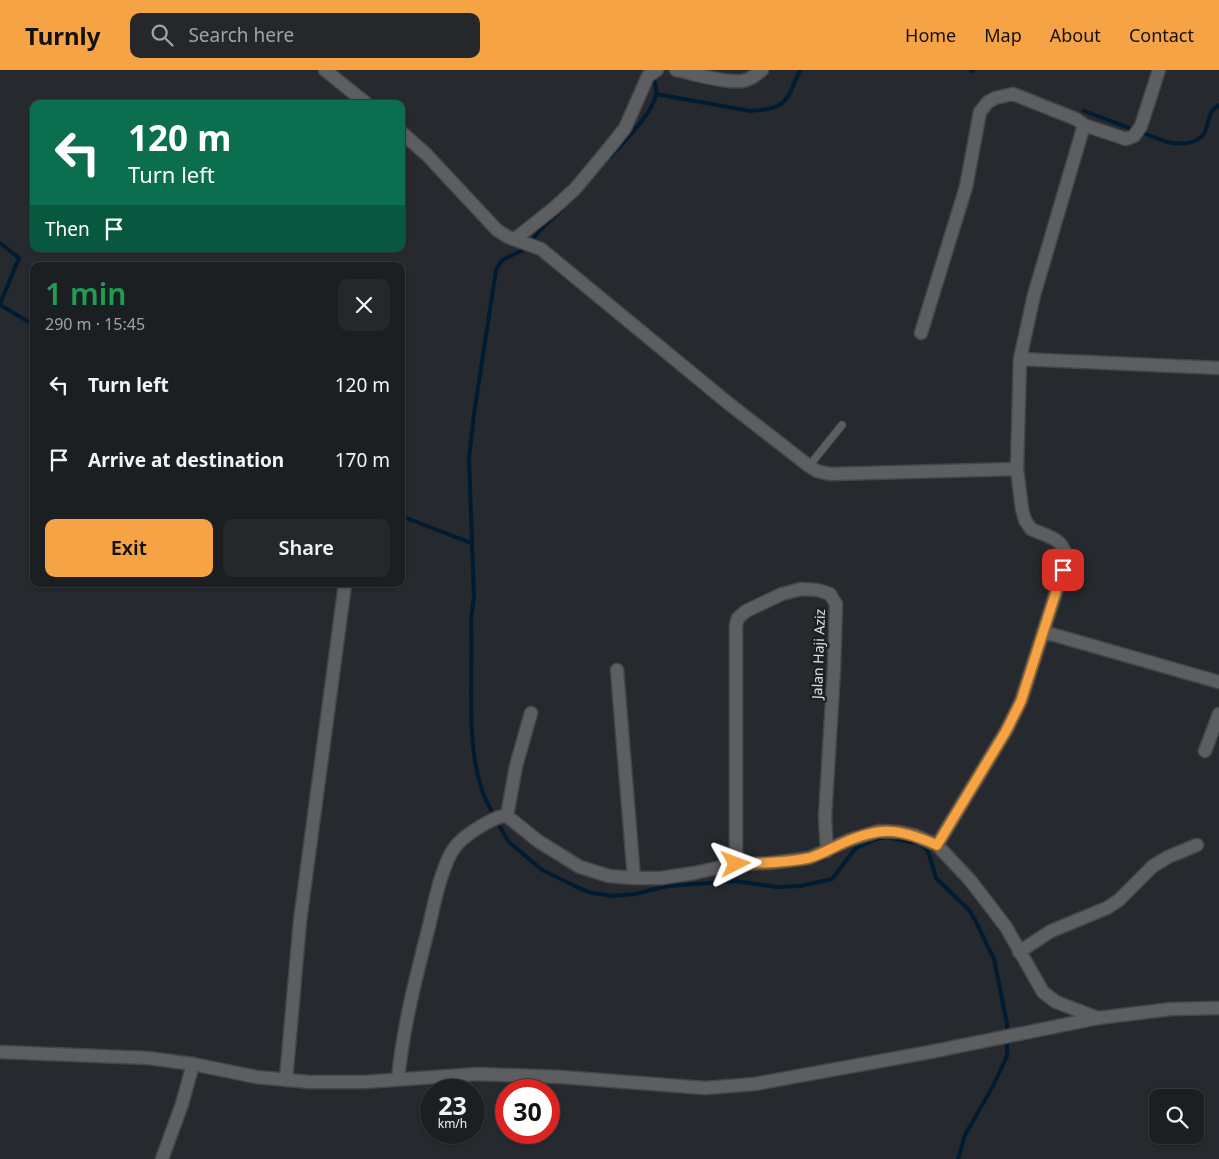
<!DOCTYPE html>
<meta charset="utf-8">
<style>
body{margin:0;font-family:"Noto Sans",sans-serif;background:#25272a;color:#f1f3f6;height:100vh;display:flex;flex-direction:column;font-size:19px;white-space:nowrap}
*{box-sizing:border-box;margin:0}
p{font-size:16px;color:#a0a2a5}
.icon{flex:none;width:28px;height:28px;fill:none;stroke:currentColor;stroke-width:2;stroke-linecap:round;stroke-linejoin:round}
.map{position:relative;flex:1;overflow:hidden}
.details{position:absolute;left:30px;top:192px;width:375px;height:325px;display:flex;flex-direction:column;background:#1c1f22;border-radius:10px;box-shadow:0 1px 4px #0004,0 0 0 1px #3a3d40}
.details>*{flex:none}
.top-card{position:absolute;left:30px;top:30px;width:375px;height:152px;border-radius:10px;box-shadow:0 1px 4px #0004,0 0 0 1px #3a3d40;background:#0b6e4f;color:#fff;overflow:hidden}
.fabs{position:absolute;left:1149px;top:1019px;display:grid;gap:10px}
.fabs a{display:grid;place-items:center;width:55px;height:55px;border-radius:10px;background:#1c1f22;box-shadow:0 1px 4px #0004,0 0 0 1px #3a3d40;font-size:25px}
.speed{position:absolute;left:420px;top:1009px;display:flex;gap:10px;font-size:25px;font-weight:700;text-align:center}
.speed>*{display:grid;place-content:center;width:65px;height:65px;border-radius:50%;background:#1c1f22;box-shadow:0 1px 4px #0004,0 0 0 1px #3a3d40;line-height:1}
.speed small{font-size:12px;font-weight:400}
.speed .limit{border:8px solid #d22;background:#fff;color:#111}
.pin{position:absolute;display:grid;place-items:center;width:42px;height:42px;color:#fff;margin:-21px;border-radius:10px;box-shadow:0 2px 8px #0006}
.me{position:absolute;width:55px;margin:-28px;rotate:87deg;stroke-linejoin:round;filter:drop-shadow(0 0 4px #0008)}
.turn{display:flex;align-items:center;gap:18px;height:105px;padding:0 15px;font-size:22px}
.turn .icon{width:65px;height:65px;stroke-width:2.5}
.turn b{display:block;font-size:35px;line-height:42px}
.then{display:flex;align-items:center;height:48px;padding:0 15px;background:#0003;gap:10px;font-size:19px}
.round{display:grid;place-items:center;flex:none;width:52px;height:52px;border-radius:10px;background:#25272a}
.summary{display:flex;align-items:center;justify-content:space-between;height:85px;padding:0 15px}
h1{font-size:30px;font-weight:600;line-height:38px;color:#1e9e55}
.button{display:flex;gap:10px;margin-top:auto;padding:10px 15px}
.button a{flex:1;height:58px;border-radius:10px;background:#f5a345;color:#111;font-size:20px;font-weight:600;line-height:58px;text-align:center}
.button a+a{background:#25272a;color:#f1f3f6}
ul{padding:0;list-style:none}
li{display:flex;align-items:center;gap:15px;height:75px;padding:0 15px}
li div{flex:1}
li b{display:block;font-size:19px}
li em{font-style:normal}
header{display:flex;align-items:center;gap:30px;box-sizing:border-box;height:70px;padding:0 25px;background:#f5a345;color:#111}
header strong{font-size:24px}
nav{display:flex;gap:28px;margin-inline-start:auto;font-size:18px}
.search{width:350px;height:45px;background:#25272a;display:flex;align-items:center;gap:12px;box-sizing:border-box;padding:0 18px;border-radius:10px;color:#a0a2a5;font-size:19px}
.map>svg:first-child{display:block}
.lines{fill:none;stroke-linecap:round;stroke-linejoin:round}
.stream{stroke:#011c32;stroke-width:4}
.service-casing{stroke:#44474a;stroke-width:9}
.minor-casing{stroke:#44474a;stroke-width:15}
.tertiary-casing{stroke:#44474a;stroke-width:15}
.service{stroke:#5d5e60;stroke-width:7}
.minor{stroke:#5d5e60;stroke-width:12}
.tertiary{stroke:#5d5e60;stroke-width:12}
.route-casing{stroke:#9f6a2d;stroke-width:12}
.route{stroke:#f5a345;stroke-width:9}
.labels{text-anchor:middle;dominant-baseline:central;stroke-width:5;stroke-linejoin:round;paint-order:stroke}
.street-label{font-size:14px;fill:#e0e2e4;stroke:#1c2023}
</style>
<header>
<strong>Turnly</strong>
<div class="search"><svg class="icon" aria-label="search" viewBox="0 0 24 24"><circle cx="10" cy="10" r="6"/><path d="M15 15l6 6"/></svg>Search here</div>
<nav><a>Home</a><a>Map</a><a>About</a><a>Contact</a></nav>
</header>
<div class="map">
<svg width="1219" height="1089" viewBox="0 0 1219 1089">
<rect width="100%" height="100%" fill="#26292d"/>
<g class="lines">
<path class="stream" d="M971,0L973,1
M656,24L750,41C788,39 786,31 800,0
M1084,41L1167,72C1181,75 1201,75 1206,59C1210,48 1208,42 1219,35
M610,87C623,72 653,44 656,24C657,19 655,13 653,9
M0,173L19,188L0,234
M0,235L34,255
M401,446L471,473
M491,740C462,691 474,606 471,549L474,527L469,388L474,344L496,200L502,190L527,178L539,161L561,140
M500,757L509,772L542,800L581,819L592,823L614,826L635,824L668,816L735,811L777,817L800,816L832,809L856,778L876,769L887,767L920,774L928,781L936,808L969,840L975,850L994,889L1007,954V986L993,1016L965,1065L958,1089"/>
<g class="service-casing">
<path id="service" d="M809,396L842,355"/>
</g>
<g class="minor-casing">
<path id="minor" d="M325,0L367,34
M676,0C694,4 725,13 742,11C750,10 756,5 762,0
M401,62L426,84L497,160L508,167L541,179L728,333L809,396L817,401L830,404L1017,399
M515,169L554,138L575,119L610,77L625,58L648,6L657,0
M921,263L966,117L980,42L988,32L995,28L1013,24L1076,49L1084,55
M1020,289L1219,298
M1044,562L1219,612
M617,600L634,808
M1205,681L1219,644
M507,746L516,696L531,643
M937,775L1006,661L1021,631L1066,491C1066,468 1048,467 1031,459L1025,450L1022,439L1017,399L1020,289L1034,225L1084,55L1126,69L1134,66L1141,56L1159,0
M736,794V555L738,548L746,541L782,524L801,519L818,520L830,524L836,534L834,599L825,747L827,781
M1019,882L1051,861L1107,838L1119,830L1153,796L1168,787L1197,775
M398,1009C403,957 416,907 429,856C434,834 442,794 455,777C463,766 490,749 503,746H507L538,771L580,797L609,806L634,808H661L694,803L736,794L770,793L809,788L849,770L879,761L900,762L914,765L937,775L970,810L1006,857L1043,922L1056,932L1098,948
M286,1010L300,851L345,514
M162,1089L182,1034L193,994"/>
</g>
<g class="tertiary-casing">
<path id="tertiary" d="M0,982L148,988L193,994L256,1007L310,1012H364L477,1004L561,1007L705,1018L755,1014L930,982L1098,948L1171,939L1219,938"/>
</g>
<use href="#service" class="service"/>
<use href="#minor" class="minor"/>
<use href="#tertiary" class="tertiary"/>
</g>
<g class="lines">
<g class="route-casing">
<path id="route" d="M736,794C760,793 785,793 809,788C820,785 830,779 841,774C881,756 898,758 937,775L1006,661L1021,631L1063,500"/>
</g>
<use href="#route" class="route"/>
</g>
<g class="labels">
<g class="street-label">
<text transform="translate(818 584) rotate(-88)">Jalan Haji Aziz</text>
</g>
</g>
</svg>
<div class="fabs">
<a><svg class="icon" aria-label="search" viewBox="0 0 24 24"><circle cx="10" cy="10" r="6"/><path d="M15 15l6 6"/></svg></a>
</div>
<div class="speed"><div>23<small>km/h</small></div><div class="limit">30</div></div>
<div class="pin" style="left:1063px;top:500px;background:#d93025"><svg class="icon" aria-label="arrive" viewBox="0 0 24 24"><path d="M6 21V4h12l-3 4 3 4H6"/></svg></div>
<svg class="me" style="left:736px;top:794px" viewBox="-20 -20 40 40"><path d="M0-17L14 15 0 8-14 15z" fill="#f5a345" stroke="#fff" stroke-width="4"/></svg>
<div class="top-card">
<div class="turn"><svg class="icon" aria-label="left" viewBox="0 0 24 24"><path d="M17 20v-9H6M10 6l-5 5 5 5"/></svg><div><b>120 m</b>Turn left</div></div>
<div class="then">Then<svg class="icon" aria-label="arrive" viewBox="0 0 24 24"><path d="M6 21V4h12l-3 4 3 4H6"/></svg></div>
</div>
<section class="details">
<div class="summary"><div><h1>1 min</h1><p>290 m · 15:45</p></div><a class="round"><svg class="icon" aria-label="close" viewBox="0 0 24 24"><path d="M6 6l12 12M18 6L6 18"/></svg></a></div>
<ul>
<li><svg class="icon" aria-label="left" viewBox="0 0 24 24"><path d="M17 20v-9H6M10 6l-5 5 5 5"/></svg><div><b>Turn left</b></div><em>120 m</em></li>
<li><svg class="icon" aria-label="arrive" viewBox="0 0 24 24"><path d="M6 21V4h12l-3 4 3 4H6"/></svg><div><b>Arrive at destination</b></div><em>170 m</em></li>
</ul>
<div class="button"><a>Exit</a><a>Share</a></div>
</section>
</div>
